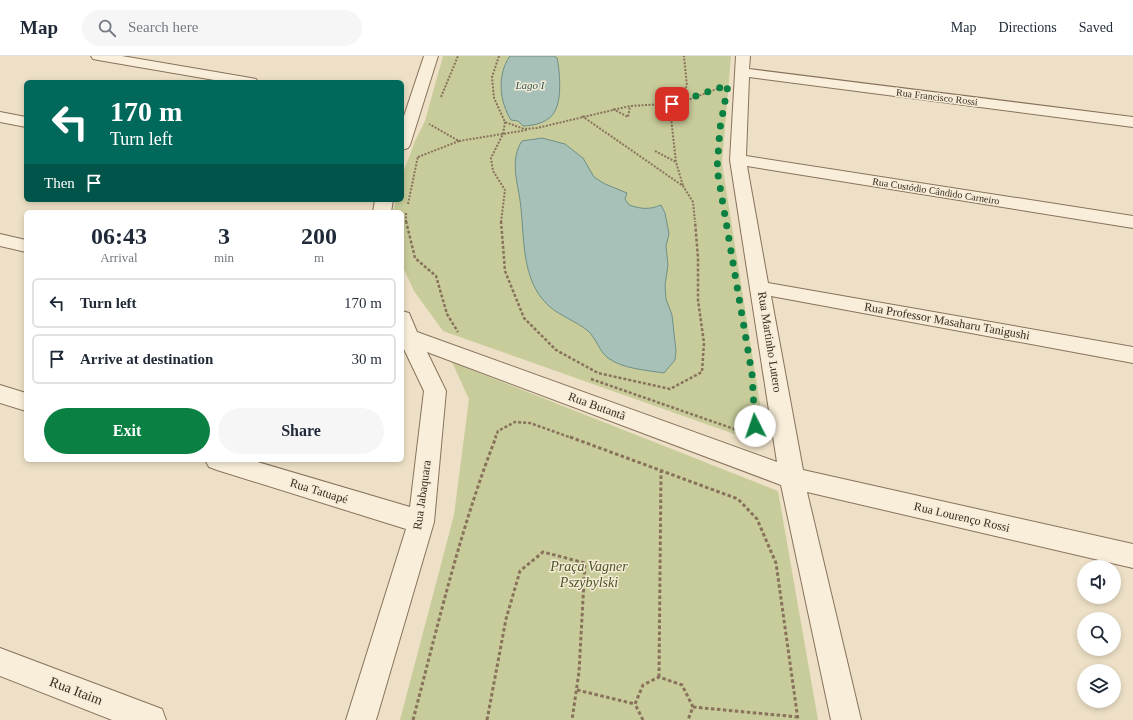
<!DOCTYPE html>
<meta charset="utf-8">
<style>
body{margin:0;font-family:Georgia,serif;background:#f6f6f7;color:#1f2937;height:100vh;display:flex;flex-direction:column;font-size:15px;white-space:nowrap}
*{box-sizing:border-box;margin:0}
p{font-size:13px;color:#747a83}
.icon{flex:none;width:22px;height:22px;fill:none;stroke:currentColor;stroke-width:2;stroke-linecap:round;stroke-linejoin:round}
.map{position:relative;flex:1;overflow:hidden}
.drawer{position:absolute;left:24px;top:154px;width:380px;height:252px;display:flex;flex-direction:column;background:#fff;border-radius:6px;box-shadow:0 2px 6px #0003}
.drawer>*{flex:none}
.top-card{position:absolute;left:24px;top:24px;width:380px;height:122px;border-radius:6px;box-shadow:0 2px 6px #0003;background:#00695c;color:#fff;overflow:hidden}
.tools{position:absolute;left:1077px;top:504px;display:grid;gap:8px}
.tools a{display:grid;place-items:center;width:44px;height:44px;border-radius:50%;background:#fff;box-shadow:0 2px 6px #0003;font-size:20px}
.pin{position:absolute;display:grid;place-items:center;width:34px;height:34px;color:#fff;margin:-17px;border-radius:8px;box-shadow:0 2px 6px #0006}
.me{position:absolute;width:44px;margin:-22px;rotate:356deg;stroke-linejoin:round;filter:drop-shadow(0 0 3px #0008)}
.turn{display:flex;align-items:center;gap:14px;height:84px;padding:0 20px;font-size:18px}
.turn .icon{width:52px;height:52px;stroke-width:2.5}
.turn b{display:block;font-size:28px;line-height:34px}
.then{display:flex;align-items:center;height:38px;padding:0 20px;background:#0003;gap:8px;font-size:15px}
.eta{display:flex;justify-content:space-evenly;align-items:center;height:68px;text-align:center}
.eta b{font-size:24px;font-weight:700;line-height:28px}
.cta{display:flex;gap:8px;margin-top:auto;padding:8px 20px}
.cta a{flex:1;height:46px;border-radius:24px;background:#0b8043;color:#fff;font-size:16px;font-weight:700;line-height:46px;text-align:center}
.cta a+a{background:#f6f6f7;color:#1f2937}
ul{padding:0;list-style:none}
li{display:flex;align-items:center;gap:12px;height:50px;margin:0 8px 6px;padding:0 12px;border:2px solid #e0e1e3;border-radius:6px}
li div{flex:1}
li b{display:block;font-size:15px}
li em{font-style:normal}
header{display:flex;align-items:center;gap:24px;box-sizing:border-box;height:56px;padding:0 20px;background:#fff;border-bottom:1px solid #e0e1e3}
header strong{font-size:19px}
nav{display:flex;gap:22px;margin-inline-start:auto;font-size:14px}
.search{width:280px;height:36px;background:#f6f6f7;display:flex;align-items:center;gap:10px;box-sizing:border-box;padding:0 14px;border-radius:22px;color:#747a83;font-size:15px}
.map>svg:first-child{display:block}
.green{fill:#c8cc9a}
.water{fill:#a7c1b9;stroke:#6e9086}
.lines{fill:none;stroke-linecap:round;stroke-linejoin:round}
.minor-casing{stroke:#88725c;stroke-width:2}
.path-far2{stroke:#88725c;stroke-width:2;stroke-dasharray:2 1.5;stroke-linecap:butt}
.path-far1{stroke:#88725c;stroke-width:2.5;stroke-dasharray:3 2;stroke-linecap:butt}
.path{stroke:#88725c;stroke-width:3;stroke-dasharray:3.5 2.5;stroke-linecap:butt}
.minor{fill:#f8eed9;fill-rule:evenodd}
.route{stroke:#0b8043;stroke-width:7;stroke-dasharray:0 12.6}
.labels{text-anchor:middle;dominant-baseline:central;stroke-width:3;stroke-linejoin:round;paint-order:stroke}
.far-street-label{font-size:10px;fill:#392b1f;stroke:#f5ebd6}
.far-water-label{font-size:11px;font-style:italic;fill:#2f5854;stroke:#f5ebd6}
.street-label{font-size:12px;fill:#392b1f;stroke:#f5ebd6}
.near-park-label{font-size:14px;font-style:italic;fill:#4b5527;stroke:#f5ebd6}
.near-street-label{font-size:14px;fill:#392b1f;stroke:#f5ebd6}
</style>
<header>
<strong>Map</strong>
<div class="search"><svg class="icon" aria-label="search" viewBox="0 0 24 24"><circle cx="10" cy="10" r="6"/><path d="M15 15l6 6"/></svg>Search here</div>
<nav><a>Map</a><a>Directions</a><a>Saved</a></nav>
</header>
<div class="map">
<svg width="1133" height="664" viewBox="0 0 1133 664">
<rect width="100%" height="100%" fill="#ede0c6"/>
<path class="green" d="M443,0H731L722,107L764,373L755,379H737L443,275L414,235L402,209V156H393L396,144H402V120L415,85L425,65Z
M452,306L778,435L818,664H400L454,459L469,343Z"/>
<path class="water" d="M510,0H554L557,2C560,15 562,43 555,55C550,66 534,70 523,70L518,65L511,64C499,45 497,18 510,0Z
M542,82L565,88L583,102L594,121L605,128L627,137L625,143L629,149C641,153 649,154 661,149L665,157L669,178L666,190L668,209L665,229L666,243L672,259L676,295L675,304L664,317C646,314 623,313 608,302C599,295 596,282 588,275C576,265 560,260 549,250C520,224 525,180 520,144C517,125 510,103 522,85Z"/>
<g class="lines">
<g class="minor-casing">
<path id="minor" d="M91,0H122L251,22L256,23L258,26H226L98,4L93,3Z
M424,0H438L410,89L408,92L402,94V66Z
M736,0H750L749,13L1133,61V71L749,21L746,100L1133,160V172L747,110L768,227L1133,291V307L771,240L803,414L1133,488V512L807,436L861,664H831L781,429L427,296L446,335L434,466L376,664H346L406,473L217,414L209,411L205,404H251L410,451L424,335L402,289V255L409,257L417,276L777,406L730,104Z
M0,56L26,61V71L0,66Z
M375,144H393L391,156H373Z
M0,178L26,184V196L0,190Z
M0,329L26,337V355L0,347Z
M0,592L162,653L166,664H112L0,620Z"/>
</g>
<path class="path-far2" d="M499,0L492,21L494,42L505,66L524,73L537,72L630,50L680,47L722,31
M441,41L458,0
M680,47L671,62L676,106L683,130
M672,48L687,30L684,0
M613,53L628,61L630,50
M582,60L683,130L693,146L695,166
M459,85L527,74
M655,95L676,106
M418,101L459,85L429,68
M408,148L418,100
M406,166V157
M501,166L505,134L493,115L491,102L503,78L505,66"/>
<path class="path-far1" d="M406,165L415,202L436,220L447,258L458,276
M501,165L505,215L524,262L556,294L598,317L670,333L702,316L704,287L698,244V202L695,165
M591,323L737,374L755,370V359
M495,382L498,375L515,366L530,367L572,382"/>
<path class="path" d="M570,381L738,443L757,463L776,507L798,664
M659,621L661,415
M577,634L635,648
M693,651L798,661
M413,664C438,569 460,473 496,381
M487,664L506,563L520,515L543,496L585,507L579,616L572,664
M643,664L635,648L643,629L659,621L682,629L693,651L688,664"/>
<use href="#minor" class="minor"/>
</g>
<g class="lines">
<path class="route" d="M672,48L728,29L720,72L717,113L752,318L755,370"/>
</g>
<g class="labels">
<g class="far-street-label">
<text transform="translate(937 41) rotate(7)">Rua Francisco Rossi</text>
<text transform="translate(936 135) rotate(9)">Rua Custódio Cândido Carneiro</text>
</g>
<g class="far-water-label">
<text x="530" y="29">Lago I</text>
</g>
<g class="street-label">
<text transform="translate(947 265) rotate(10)">Rua Professor Masaharu Tanigushi</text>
<text transform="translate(770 286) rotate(81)">Rua Martinho Lutero</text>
<text transform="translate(597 350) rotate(20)">Rua Butantã</text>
<text transform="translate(319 435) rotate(17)">Rua Tatuapé</text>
<text transform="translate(422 439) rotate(-82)">Rua Jabaquara</text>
<text transform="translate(962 461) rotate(13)">Rua Lourenço Rossi</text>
</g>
<g class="near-park-label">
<text x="589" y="510">Praça Vagner<tspan x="589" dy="16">Pszybylski</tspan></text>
</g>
<g class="near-street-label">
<text transform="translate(76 635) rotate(21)">Rua Itaim</text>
</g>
</g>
</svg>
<div class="tools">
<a><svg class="icon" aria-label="sound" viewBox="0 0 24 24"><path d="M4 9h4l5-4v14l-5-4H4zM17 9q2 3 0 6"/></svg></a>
<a><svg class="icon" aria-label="search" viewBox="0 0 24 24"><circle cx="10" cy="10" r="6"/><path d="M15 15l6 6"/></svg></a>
<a><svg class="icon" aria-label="layers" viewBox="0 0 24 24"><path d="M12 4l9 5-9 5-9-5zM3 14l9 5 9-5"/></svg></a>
</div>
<div class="pin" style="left:672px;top:48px;background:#d93025"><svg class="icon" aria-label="arrive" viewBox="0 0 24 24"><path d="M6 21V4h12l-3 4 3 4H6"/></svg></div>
<svg class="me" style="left:755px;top:370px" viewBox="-20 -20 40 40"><circle r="19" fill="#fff"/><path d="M0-13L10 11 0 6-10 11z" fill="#0b8043"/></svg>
<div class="top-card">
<div class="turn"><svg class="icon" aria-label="left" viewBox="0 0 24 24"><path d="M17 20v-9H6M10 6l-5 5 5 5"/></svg><div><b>170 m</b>Turn left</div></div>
<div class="then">Then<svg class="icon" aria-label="arrive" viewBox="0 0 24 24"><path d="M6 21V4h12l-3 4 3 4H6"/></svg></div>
</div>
<section class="drawer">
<div class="eta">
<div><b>06:43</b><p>Arrival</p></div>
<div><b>3</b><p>min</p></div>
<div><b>200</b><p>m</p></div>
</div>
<ul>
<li><svg class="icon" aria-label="left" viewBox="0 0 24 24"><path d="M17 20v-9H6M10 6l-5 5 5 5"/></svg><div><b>Turn left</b></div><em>170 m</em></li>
<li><svg class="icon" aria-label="arrive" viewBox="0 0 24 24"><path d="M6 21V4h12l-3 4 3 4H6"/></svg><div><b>Arrive at destination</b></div><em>30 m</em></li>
</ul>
<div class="cta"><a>Exit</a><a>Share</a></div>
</section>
</div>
